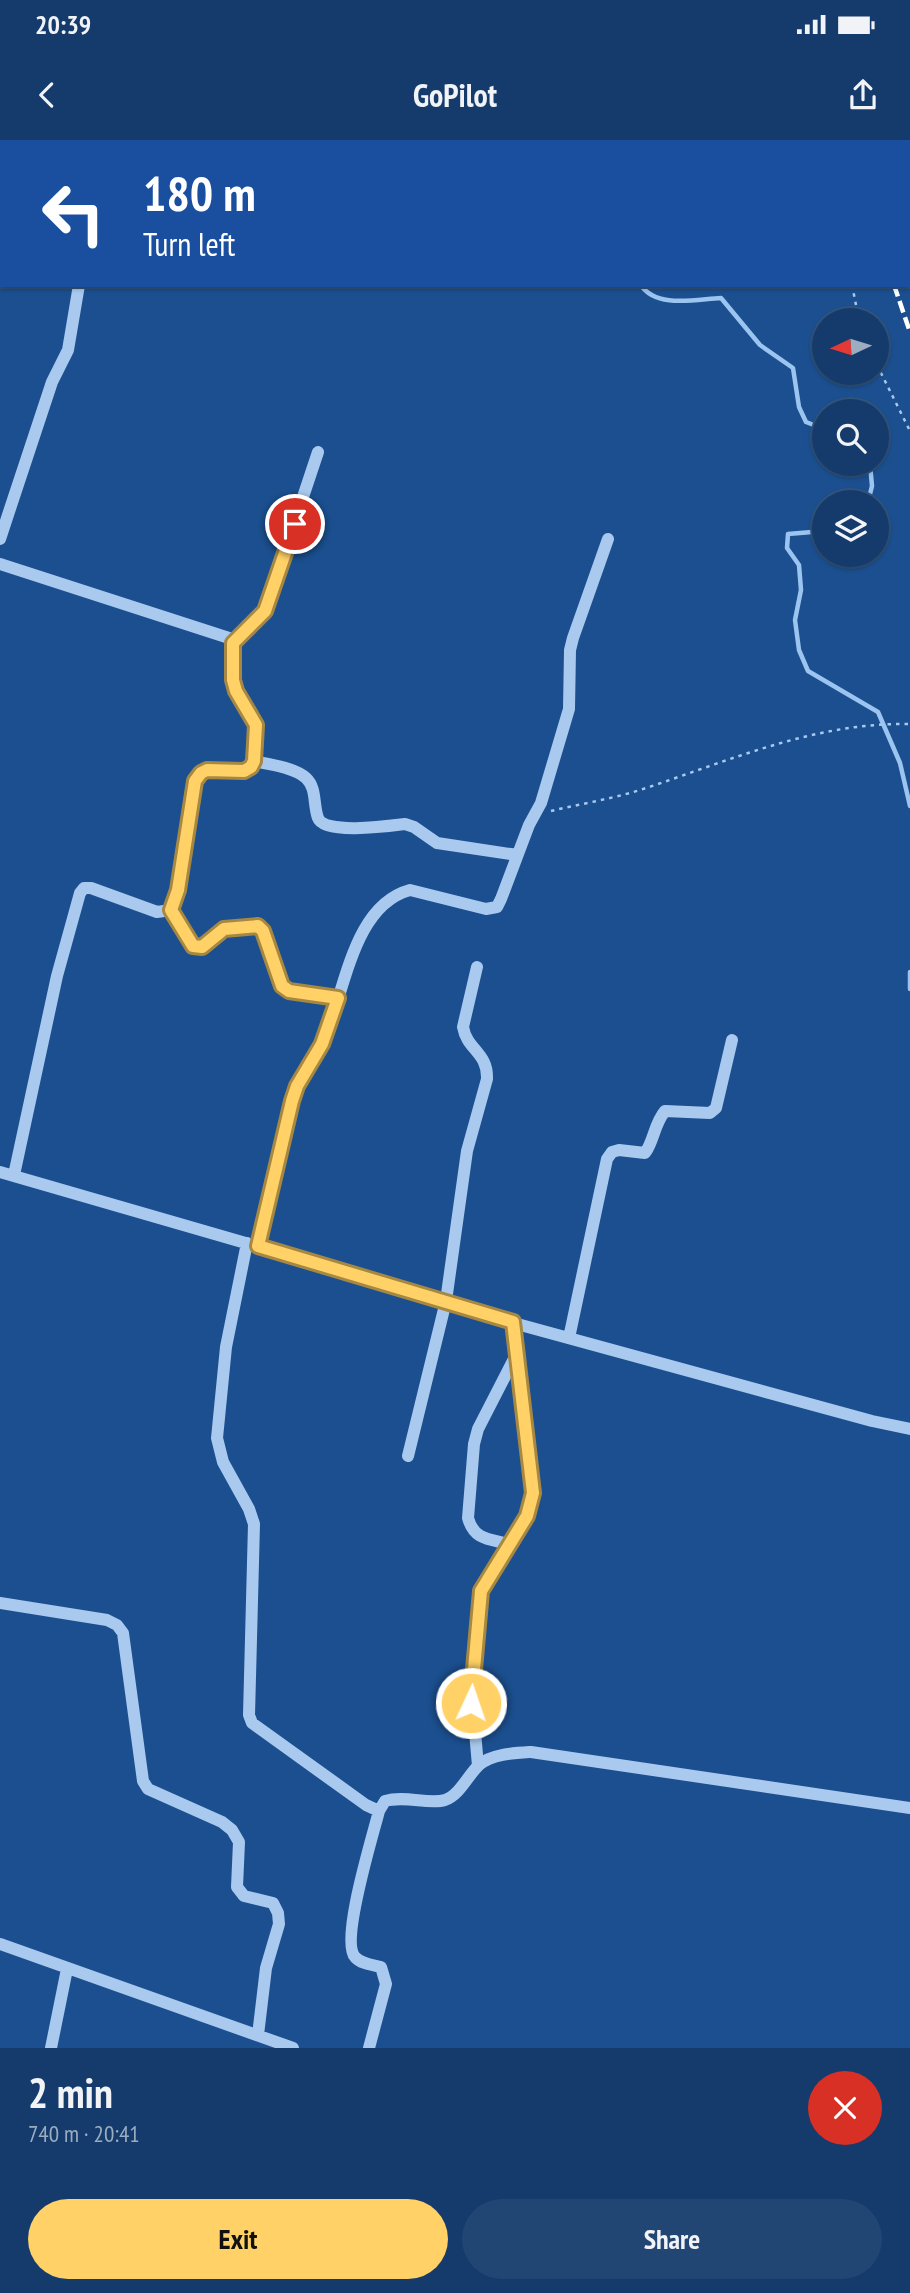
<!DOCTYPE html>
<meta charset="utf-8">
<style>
body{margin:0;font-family:"PT Sans Narrow",sans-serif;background:#214673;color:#f1f3f6;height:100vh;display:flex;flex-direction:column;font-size:26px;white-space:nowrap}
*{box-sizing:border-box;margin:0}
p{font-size:23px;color:#9dadc1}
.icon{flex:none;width:38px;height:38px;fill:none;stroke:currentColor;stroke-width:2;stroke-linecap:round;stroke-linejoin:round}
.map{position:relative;height:1908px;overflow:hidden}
.drawer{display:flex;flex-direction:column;background:#143b6b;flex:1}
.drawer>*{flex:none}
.banner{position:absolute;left:0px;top:0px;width:910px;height:147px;box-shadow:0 2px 5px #0004,0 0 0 2px #33557e;background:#1a4fa0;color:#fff;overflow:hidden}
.needle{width:46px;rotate:266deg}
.fabs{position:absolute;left:812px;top:168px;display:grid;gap:14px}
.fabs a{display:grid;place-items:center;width:77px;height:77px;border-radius:50%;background:#143b6b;box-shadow:0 2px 5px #0004,0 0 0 2px #33557e;font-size:35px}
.pin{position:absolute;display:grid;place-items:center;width:60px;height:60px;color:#fff;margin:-30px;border:4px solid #fff;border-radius:50%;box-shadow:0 2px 7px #0007}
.me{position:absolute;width:77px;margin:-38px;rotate:3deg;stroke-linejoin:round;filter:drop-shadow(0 0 5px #0008)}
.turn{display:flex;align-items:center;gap:24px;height:147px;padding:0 28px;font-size:32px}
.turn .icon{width:91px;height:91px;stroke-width:2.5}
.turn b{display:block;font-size:49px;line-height:60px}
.round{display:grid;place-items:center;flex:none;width:74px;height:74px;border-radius:37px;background:#214673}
.summary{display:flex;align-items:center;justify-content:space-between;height:119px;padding:0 28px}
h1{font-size:42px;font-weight:600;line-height:52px}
.action{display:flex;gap:14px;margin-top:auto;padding:14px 28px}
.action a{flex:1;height:80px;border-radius:42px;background:#ffd166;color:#111;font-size:28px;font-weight:600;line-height:80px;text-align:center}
.action a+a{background:#214673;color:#f1f3f6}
.status{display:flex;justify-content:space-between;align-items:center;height:49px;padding:0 35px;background:#143b6b;direction:ltr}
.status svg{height:19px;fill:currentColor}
header{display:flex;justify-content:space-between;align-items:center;height:91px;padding:0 28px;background:#143b6b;font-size:32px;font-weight:600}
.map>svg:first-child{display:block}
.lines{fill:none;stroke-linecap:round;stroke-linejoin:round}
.stream{stroke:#9cc4f0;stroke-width:4.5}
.path{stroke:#a9c9ee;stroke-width:2.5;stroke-dasharray:3.5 5;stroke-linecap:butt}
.minor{stroke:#a9c9ee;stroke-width:12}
.rail{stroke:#fff;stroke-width:4.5;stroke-dasharray:12 5;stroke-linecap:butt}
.route-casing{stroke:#a68842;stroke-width:18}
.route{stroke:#ffd166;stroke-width:12}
</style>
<div class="status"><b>20:39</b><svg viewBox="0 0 49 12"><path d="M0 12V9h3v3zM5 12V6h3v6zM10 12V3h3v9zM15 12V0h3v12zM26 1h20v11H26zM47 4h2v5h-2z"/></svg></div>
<header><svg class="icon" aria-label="back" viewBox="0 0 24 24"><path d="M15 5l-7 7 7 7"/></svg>GoPilot<svg class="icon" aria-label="share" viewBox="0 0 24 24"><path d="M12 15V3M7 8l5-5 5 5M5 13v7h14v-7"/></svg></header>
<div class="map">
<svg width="910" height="1908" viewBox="0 0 910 1908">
<rect width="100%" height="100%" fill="#1b4f8f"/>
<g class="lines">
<path class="stream" d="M557,0L558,2
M641,145C656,169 697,159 721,158L760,205L793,228L799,267L806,282L824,289
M868,362L872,346L870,324
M824,391L788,394L787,408L799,425L801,450L795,480L799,510L808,531L878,572L900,623L910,666
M910,832V849"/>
<path class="path" d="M821,0V2
M852,145L859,180
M877,225L910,291
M551,671C580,664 611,659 640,650C729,621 815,582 910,584"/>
<path class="minor" d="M100,2V0
M0,58H2
M0,399L52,242L68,210L79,145
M0,424L229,498C241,513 229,535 236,551C241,563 252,572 256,585C258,591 256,600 256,607C251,656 214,611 196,641L178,750L171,770L157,772L91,748H84L80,753L57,836L14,1035
M233,503L265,471L318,312
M255,621C269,625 294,627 306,638C317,648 313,665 318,678C324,695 389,686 405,684L414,687L437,703L517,715
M171,770L193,806L202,807L224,789L259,786L263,791L281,846L289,851L338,857
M0,1032L446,1161L495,1178L872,1281L910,1289
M247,1103L226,1207L217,1298L223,1322L249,1369L254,1384L249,1575L252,1583L366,1665L379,1671
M258,1106L292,961C299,940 313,923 322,904C345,856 351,766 410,750L486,769L497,767L501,759L529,685L541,663L569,569L570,510L573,498L608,399
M569,1198L607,1019L612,1012L619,1010L645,1013C654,1001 654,984 665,971L710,973L716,968L732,900
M408,1316L446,1161L467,1011L487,939C488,912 467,910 463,887L477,827
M509,1404C489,1399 474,1400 468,1378L474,1304L478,1289L516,1215
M0,1463L107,1480L117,1485L123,1493L143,1641L148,1649L222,1682L232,1690L239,1702L237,1747L244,1756L273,1763L278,1773L279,1784L266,1828L258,1895
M478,1626L471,1546L481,1451L527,1376L533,1353L513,1183
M0,1804L293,1908
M51,1908L67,1829
M369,1908L386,1844L381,1827C373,1825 361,1824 355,1817C340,1801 373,1695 379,1671L385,1661C405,1655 429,1665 445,1660C459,1656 468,1635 479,1625C492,1614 514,1613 531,1612L910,1668"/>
<path class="rail" d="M846,0L847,2
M870,0L871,2
M908,89L910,93
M894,145L910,192"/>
</g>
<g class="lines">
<g class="route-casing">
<path id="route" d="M295,384L265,471L233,503V540L236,551L256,585L254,621L251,627L244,631L207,630L201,633L195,641L178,750L171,770L193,806L202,807L224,789L258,786L263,791L282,846L289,851L338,858L322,904L297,946L292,961L258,1106L513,1182L533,1353L527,1376L481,1451L471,1563"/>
</g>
<use href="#route" class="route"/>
</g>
</svg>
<div class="fabs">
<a><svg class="needle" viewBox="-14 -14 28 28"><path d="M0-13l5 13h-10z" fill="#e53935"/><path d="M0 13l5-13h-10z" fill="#9dadc1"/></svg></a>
<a><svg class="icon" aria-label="search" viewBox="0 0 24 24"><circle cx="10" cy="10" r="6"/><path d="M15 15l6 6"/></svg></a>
<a><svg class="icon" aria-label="layers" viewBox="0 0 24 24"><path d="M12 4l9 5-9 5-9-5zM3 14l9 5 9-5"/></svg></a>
</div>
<div class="pin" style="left:295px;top:384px;background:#d93025"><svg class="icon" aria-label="arrive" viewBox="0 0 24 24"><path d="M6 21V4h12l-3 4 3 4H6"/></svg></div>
<svg class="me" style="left:471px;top:1563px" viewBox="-20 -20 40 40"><circle r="17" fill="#ffd166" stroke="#fff" stroke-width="3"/><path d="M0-11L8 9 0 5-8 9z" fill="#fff"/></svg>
<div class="banner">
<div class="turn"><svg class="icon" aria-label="left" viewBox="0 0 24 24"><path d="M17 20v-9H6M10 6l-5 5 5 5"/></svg><div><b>180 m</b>Turn left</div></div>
</div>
</div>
<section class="drawer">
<div class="summary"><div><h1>2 min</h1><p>740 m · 20:41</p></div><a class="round" style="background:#d93025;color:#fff"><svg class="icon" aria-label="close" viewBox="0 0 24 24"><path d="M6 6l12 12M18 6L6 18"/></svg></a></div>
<div class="action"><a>Exit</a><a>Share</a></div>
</section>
